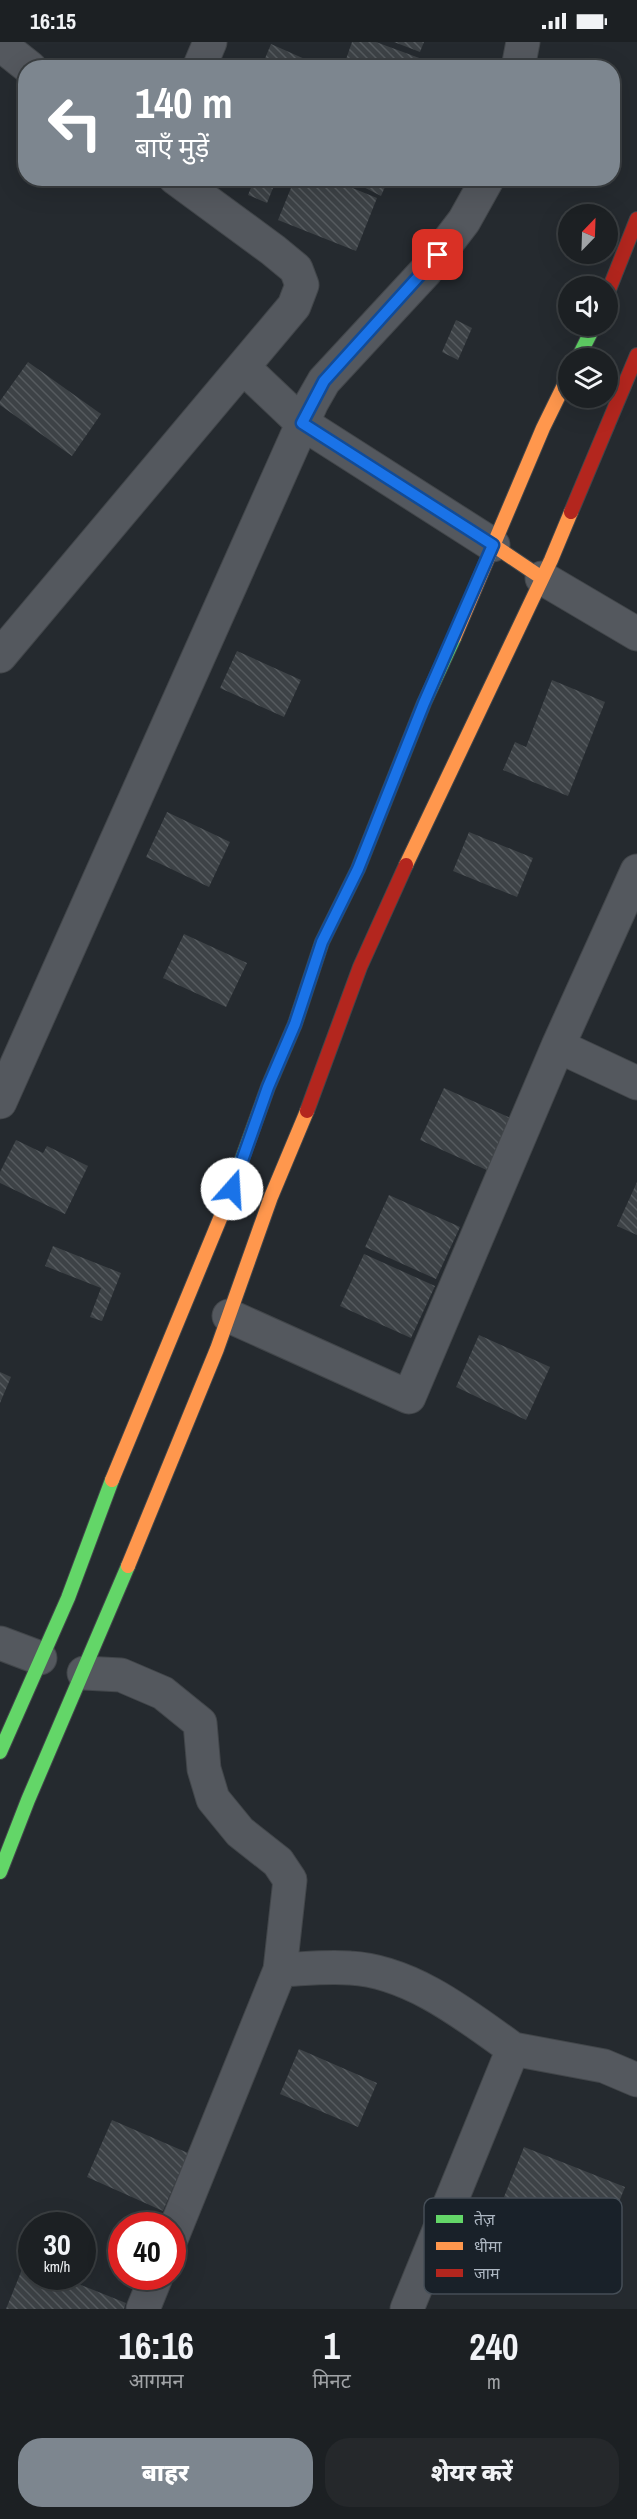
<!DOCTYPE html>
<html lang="hi">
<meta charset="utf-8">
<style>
body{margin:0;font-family:"Archivo Narrow","Noto Sans Devanagari",sans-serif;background:#25282b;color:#f1f3f6;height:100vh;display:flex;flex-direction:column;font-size:22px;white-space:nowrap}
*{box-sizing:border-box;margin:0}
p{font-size:20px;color:#a0a3a6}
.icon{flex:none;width:33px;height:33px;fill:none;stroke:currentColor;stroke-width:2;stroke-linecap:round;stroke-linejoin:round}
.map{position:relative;height:2267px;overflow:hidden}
.panel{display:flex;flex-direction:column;background:#1c2023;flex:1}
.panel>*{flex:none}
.guide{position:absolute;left:18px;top:18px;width:602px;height:126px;border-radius:24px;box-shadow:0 6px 24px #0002,0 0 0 2px #3a3e41;background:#7d868f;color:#fff;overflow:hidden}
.needle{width:39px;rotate:23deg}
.buttons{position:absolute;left:558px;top:162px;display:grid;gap:12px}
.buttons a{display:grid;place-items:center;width:60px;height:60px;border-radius:50%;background:#1c2023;box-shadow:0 6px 24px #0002,0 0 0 2px #3a3e41;font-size:30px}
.speed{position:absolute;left:18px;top:2170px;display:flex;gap:12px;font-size:30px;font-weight:700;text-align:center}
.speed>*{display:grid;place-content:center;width:78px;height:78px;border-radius:50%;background:#1c2023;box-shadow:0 6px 24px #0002,0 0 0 2px #3a3e41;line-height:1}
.speed small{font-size:15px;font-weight:400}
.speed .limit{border:9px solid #d22;background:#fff;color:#111}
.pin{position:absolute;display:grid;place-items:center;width:51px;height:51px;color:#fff;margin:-26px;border-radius:12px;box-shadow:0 3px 9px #0006}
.me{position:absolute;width:66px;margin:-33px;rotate:19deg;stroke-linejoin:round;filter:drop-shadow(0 0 4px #0008)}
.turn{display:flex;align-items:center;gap:21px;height:126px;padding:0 18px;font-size:27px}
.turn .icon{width:78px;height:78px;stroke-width:2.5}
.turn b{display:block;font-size:42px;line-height:51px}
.eta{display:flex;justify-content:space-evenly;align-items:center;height:102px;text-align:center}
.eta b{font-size:36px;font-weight:800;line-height:42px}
.primary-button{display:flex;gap:12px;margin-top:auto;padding:12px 18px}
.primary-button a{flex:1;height:69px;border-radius:24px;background:#7d868f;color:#fff;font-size:24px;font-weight:800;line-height:69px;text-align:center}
.primary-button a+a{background:#25282b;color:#f1f3f6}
.status{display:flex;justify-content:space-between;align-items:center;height:42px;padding:0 30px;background:#1c2023;direction:ltr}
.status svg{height:16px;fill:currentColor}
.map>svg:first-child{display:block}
.building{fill:url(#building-back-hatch)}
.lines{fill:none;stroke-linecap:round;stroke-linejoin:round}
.street-casing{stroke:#42464a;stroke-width:35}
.fast-casing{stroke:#42464a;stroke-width:16}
.slow-casing{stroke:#42464a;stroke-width:16}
.jam-casing{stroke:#42464a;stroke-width:16}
.street{stroke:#54585e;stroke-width:33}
.fast{stroke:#63d668;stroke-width:14}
.slow{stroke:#ff974d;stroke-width:14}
.jam{stroke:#b3261e;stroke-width:14}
.route-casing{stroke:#114b97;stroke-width:15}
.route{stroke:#1a73e8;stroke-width:10}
.key{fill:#192129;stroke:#454e57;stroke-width:1.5}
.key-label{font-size:16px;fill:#adb7c2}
</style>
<div class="status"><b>16:15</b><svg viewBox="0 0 49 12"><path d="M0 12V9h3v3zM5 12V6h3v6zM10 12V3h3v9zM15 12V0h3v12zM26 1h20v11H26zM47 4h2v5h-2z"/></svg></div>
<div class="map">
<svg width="637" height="2267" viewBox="0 0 637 2267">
<defs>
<pattern id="building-back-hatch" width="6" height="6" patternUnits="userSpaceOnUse" patternTransform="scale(1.5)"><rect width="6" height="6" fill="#3d4246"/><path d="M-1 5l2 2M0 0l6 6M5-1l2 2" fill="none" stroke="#565b5f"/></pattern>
</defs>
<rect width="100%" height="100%" fill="#252a2f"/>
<path class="building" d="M352,0H376L422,17L419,26H343Z
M394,0H424L420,10Z
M271,2L325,26H261Z
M255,136H277L267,161L248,153Z
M295,136H328L377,156L356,209L278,178Z
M346,136H389L381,154Z
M456,278L472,286L458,318L442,310Z
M28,320L101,372L72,414L0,363V359Z
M237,609L301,638L284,675L220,646Z
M552,638L605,660L568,754L503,728L515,700L526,705Z
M167,770L230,800L209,845L146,815Z
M469,790L533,816L517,855L453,829Z
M184,892L247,921L226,965L163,936Z
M444,1046L515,1078L491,1130L420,1098Z
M16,1098L43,1111L47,1104L88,1124L65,1172L0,1141V1130Z
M637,1140V1193L617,1184Z
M389,1153L460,1185L436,1237L365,1205Z
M53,1204L121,1231L102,1279L90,1275L101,1246L45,1224Z
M364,1212L435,1244L411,1296L340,1264Z
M479,1293L550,1325L526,1378L456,1345Z
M0,1330L11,1335L0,1361Z
M299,2007L377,2041L358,2085L280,2052Z
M112,2078L188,2111L163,2169L87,2135Z
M524,2105L625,2145L605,2195L504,2155Z
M25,2220L32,2223V2235H61L126,2261L124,2267H6Z"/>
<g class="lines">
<g class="street-casing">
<path id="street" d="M0,2L30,26
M199,26L210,0
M518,26L523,0
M244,326L302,381L493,503
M542,536L637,592
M0,614L294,264L302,243L296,227L273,208L175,136
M558,1004L637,1041
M0,1060L312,360L324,339L425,230L464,179L488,136
M229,1274L409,1355L558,1004L637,829
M0,1601L40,1616
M84,1631L121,1633L163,1651L200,1681L204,1727L213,1757L240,1790L278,1820L290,1838L280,1928L172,2195
M280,1928C303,1927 327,1924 350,1926C410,1929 466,1973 513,2007L407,2267
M513,2007L604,2024L637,2038
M143,2267L156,2235"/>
</g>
<g class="fast-casing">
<path id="fast" d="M578,316L594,284
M224,1167L268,1045L295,982L322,900L358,827L424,661L454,596
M0,1710L68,1556L112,1438
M0,1830L28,1758L128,1524"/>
</g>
<g class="slow-casing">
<path id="slow" d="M493,503L542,536
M454,596L543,386L568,335
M406,823L551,518L571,470
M112,1438L224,1167
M128,1524L217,1307L271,1155L307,1069"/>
</g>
<g class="jam-casing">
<path id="jam" d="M608,250L637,177
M571,470L637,313
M307,1069L360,925L406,823"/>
</g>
<use href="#street" class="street"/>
<use href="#fast" class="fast"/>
<use href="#slow" class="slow"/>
<use href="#jam" class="jam"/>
</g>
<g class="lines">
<g class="route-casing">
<path id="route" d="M232,1147L268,1045L295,982L322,900L358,827L424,661L493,503L302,381L324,339L438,213"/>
</g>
<use href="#route" class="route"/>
</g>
<rect x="424" y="2156" width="198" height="96" rx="9" class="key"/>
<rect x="436" y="2173" width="27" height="8" fill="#63d668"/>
<rect x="436" y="2200" width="27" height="8" fill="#ff974d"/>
<rect x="436" y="2227" width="27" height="8" fill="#b3261e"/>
<g class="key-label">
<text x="474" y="2183">तेज़</text>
<text x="474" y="2210">धीमा</text>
<text x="474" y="2237">जाम</text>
</g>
</svg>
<div class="buttons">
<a><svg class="needle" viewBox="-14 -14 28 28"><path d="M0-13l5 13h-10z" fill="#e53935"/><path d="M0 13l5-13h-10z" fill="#a0a3a6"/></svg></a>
<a><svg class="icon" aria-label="sound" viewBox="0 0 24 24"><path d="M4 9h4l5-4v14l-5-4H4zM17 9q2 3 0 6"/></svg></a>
<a><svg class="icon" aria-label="layers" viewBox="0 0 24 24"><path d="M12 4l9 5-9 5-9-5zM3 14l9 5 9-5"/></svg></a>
</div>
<div class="speed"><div>30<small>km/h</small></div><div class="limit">40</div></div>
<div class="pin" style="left:438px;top:213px;background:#d93025"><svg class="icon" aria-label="arrive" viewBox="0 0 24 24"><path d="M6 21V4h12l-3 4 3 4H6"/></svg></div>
<svg class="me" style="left:232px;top:1147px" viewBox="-20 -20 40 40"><circle r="19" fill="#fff"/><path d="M0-13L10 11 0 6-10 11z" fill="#1a73e8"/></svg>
<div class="guide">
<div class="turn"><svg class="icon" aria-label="left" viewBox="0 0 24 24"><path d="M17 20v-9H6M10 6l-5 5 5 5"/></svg><div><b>140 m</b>बाएँ मुड़ें</div></div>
</div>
</div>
<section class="panel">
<div class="eta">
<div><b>16:16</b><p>आगमन</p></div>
<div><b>1</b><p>मिनट</p></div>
<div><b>240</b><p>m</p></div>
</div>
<div class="primary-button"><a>बाहर</a><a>शेयर करें</a></div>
</section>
